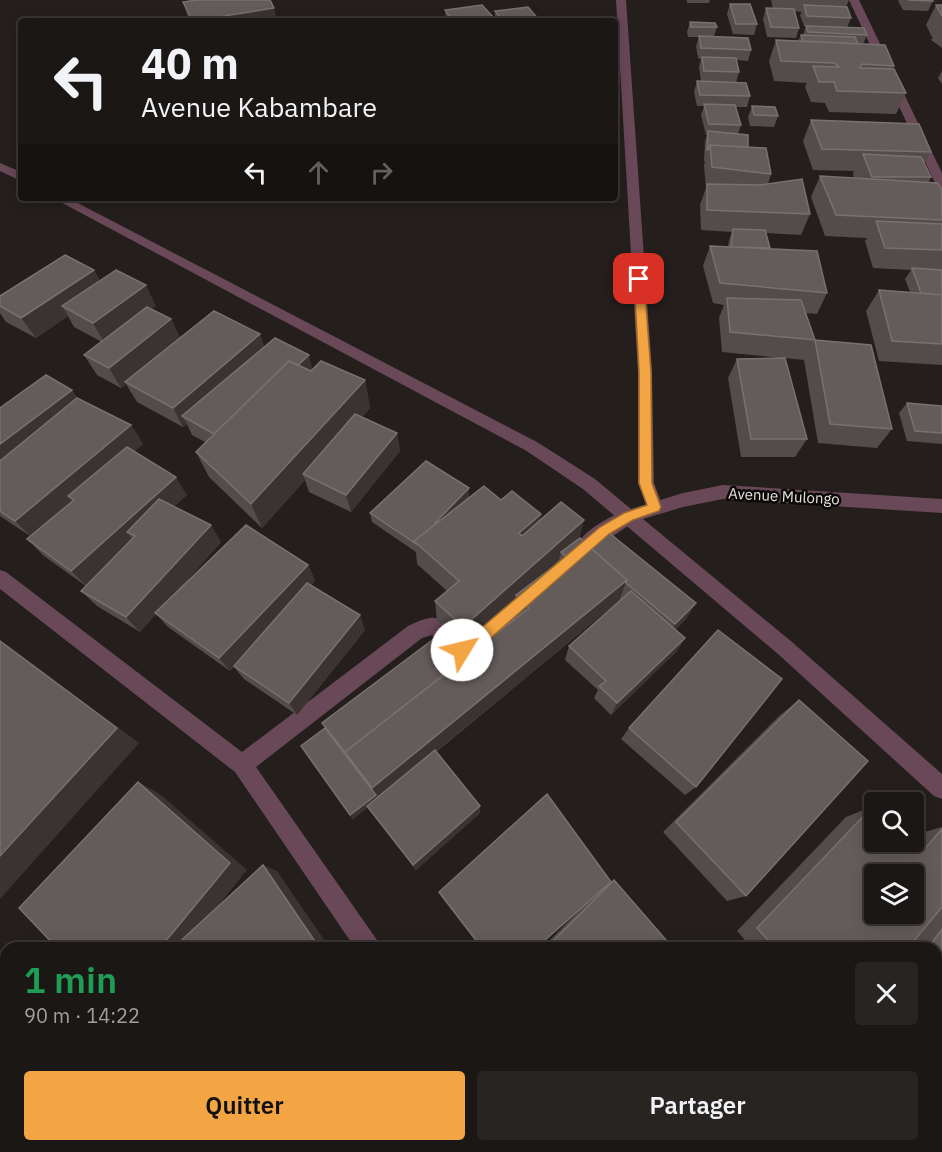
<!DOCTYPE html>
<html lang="fr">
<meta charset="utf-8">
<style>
body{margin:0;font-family:"IBM Plex Sans",sans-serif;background:#282422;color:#f1f3f6;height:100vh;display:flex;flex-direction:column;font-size:22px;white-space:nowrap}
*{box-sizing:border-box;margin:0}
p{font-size:20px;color:#a09fa0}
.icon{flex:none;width:33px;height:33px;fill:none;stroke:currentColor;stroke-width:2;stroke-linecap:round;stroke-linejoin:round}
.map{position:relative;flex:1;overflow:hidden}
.panel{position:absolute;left:0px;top:942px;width:942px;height:210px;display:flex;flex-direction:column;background:#1b1715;border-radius:18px 18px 0 0;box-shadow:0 3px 15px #0003,0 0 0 2px #393634}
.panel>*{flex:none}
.guide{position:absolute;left:18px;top:18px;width:600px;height:183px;border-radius:6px;box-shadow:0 3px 15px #0003,0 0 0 2px #393634;background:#1b1715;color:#f1f3f6;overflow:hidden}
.controls{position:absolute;left:864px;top:792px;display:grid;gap:12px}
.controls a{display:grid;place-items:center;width:60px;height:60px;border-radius:6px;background:#1b1715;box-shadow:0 3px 15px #0003,0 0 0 2px #393634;font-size:30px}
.pin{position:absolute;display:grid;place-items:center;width:51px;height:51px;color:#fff;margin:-26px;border-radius:12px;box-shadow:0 3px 9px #0006}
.me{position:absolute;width:66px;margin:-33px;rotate:54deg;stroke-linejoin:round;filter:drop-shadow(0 0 4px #0008)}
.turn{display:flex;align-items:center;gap:21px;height:126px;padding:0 24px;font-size:27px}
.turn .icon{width:78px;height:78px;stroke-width:2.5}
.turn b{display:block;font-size:42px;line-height:51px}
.lanes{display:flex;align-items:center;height:57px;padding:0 24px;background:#0003;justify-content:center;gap:30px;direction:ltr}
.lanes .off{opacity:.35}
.round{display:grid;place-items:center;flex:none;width:63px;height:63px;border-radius:6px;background:#282422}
.summary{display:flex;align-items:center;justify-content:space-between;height:102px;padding:0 24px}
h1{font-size:36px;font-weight:600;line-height:45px;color:#1e9e55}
.action{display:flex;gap:12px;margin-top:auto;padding:12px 24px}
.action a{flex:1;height:69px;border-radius:6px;background:#f3a443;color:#111;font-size:24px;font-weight:600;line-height:69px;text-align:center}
.action a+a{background:#282422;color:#f1f3f6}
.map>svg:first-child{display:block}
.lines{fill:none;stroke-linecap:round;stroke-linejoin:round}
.minor{fill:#694858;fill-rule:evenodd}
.tertiary{fill:#694858;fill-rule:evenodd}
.wall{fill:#534c4a}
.shaded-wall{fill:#3a3331}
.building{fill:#635c5a;stroke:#77716f;stroke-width:1.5;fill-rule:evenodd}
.route{fill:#f3a443;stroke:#9e6b2c;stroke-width:1.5}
.labels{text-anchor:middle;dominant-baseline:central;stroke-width:5;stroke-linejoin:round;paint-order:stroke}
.street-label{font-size:15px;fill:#e6e2e0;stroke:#0b0908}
</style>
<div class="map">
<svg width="942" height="1152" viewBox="0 0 942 1152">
<rect width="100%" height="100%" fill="#241f1c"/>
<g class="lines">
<path class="minor" d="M616,0H626L652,372L654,483L663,507L661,512L655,514L649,512L638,483V372Z
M849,0H859L942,173V189L936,185Z
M628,510L634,512L637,517L634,522L592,550L586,552L580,550L577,545C585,529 612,515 628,510Z
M0,570L6,572L242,752L408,626C449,606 437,627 461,641L525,587L531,585L537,587L540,593L537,599C520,614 470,672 446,654C441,650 436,641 432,635L422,638L256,767L377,940L381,948H355L235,772L0,589Z
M493,1146H521L523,1152H495Z"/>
<path class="tertiary" d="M0,163L21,172V181L0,171Z
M53,198H68L537,442L595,479L631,509L683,493L723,485L942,499V513L723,499L683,507L643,519L792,642L942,774V799L934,796L778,654L583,489L525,450Z"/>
</g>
<path class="wall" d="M687,0H710L709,3H687Z
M771,0H849L846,7L851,18L847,28L867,35L863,44L894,66L893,69L906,93L896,114L829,112L825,103L811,102L805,87L807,83L774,81L769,61L776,40L798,41L801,35H803L806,26H804L800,15L802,12L794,11L799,28L796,38L767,37L763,19L766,8L773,9Z
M899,0H932L933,1L928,11L903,10L898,1Z
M183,2L277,21H189Z
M730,4L757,24L754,35L733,34L727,14Z
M936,5H942V48L931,40L933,37H932L926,25Z
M445,10L494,18V21H446Z
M495,11L540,21H495Z
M690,22L717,27L714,36L751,50L748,61L737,60L739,72L736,83L750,96L747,107H735L741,125L738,134L748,147L771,174L768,184L810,214L801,235L766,233L770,248L827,293L817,314L805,313L815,340L892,429L877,448L818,443L804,360L785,358L807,439L795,457H741L728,378L737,359L781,358L722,352L719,318L724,305L713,303L703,266L710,246H728L729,240L732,232L701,230L700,205L706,188L704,166L705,161H704L705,141L707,135H706L701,115L704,106H697L694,92L697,81H701L699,67L701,59L698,58L696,46L699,37H688L687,32Z
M942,71V84L938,78Z
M752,106L778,116L774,127L750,126L748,117Z
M811,120L931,152L924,164L931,177L928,183L942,191V365L879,361L866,311L879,290L910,292L905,279L911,270L873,268L865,241L867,238L825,236L811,197L820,176L854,178L853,174L854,171L813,170L803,141Z
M94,270L100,281L156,306L151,309L171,319L180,338L260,334L264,347L313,369L365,380L370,408L362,417L397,433L400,451L351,512L309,492L305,480L262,528L209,477L196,452L205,442L192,435L187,424L183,427L137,402L126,384L121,388L97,375L84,355L102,342L74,327L68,316L36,338L6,322L0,313V296Z
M72,390L77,398L131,425L143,444L134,451L187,495L174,506L221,542L174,595L308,565L315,581L310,585L365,630L297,715L244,679L234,667L230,671L168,627L156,614L140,632L97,606L81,591L86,586L44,556L27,539L30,536L0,516V408Z
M907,403L942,406V444L907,441L899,413Z
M469,488V497L501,500L541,514L540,521L584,520L579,538L687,618L675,630L685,638L676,652L611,715L594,698L598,690L565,660L569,646L621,600L620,599L619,601L436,752L480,806V813L416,870L368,807L353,819L350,815L325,728L322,723L467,657L516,618L513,616L515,600L463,646L437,621L435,601L447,591L417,564L416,552L372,522L370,513Z
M799,700L746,896L727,901L663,832L779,716Z
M629,728L696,787L685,795L621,739Z
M873,806L874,842H914V835L942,827V1072L936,1071V948H752L737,931L846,817Z
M614,880L673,948H542L587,903L536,948H481L441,896L439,892L611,882Z
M331,1146H430L434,1152H325Z
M756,1146H853L858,1152H750Z"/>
<path class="shaded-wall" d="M274,8L277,21H193Z
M494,18V21H478Z
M94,270L105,291L62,306L68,316L36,338L21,318Z
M146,285L156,306L105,344L93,323Z
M171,319L181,340L125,382L126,384L121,388L109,368Z
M260,334L267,354L182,416L187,424L183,427L173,408Z
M309,355L314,375L217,436Z
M365,380L370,408L308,477L303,474L305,480L262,528L251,504Z
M72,390L91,417L0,488V444Z
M131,425L143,444L76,501L68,496L74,503L32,538L15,521Z
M397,433L400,451L351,512L346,495Z
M176,477L187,495L138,540L135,536L127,532L135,542L87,586L71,571Z
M469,488V497L435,532V523Z
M541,514L537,538L516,557L519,533Z
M584,520L578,543L561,552L559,560L518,597L516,595L515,600L463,646V627Z
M211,525L221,542L140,632L126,617Z
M308,565L315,581L230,671L219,658Z
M627,580L619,601L378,799L372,788Z
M696,603L687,618L666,638L675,624Z
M360,615L365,630L297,715L289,703Z
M685,638L676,652L611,715L617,703Z
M0,640L22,656L139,743L0,899Z
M138,782L160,794L247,870L184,948H160Z
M376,795L378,799L353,819L350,815Z
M480,806V813L416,870L413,865Z
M263,865L277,871L325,941L318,948H305Z
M0,959L6,967V1003L0,994Z
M6,1029V1051L0,1057V1035Z
M6,1078V1143L0,1128V1080Z
M7,1146H52L54,1152H10Z
M415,1146H430L434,1152H419Z"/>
<path class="building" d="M196,0H270L274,8L193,21L183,2Z
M908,0H932L933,1Z
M730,4H750L757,24H736Z
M482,5L494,18L478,21H453L445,10Z
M804,5L847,7L851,18L807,16Z
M936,5H942V16Z
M528,7L540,21H503L495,11Z
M766,8L794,9L799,28L771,27Z
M690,22L715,23L717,27H691Z
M806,26L864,28L867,35L808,32Z
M801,35L855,37L858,44L803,41Z
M699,36L748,38L751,50L701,48Z
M776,40L885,45L894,66L862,64L860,68L894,69L906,93L837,91L834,82H819L813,66L839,67L834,63L781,61Z
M702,57L736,58L739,72L704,71Z
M697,81L746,83L750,96L700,95Z
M704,104L735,105L741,125L709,124Z
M752,106L775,107L778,116L754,115Z
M811,120L919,124L931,152L822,149Z
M708,131L748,135V147L710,145L708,150H707Z
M710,145L766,148L771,174L712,167Z
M863,154L921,157L931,177H872Z
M820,176L938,183L942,191V220L836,215Z
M802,179L810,214L707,210V184L760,185Z
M876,221L942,224V250L885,248Z
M733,229L765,230L770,248L731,247Z
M710,246L817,251L827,293L720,283Z
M65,255L94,270L21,318L0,306V296Z
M912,268L942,270V295L921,293Z
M116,270L146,285L93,323L62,306Z
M879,290L942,295V344L892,341Z
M727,298L801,300L815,340L730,332Z
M147,307L171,319L109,368L84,355Z
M214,311L260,334L173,408L125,382Z
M275,338L309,355L298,365L289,361L214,434L182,416Z
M815,340L871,345L892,429L830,424Z
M785,358L807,439H751L737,359Z
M289,361L311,371L321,361L365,380L251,504L196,452Z
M46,375L72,390L0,444V408Z
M77,398L131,425L15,521L0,511V461Z
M907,403L942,406V433L915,431Z
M355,414L397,433L346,495L303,474Z
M127,447L176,477L71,571L27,539L74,500L68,496Z
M426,461L469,488L435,523L436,524L414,541L415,543L370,513Z
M484,486L501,500L512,491L541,514L519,533L522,536L561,502L584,520L463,627L435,601L459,581L414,541Z
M159,499L211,525L126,617L81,591L135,536L127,532Z
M246,525L308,565L219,658L155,613Z
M603,528L696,603L675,624L626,583L627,580L585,543Z
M580,538L627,580L372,788L345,752L529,608L516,595L566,557L561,552Z
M307,583L360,615L289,703L234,666Z
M631,591L685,638L617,703L599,686L606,681L569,646Z
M718,630L782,679L696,787L629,728Z
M443,632L467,657L345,752L348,756L322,723Z
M0,641L117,728L0,856Z
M799,700L868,761L746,896L676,822Z
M325,728L376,795L350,815L301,746Z
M435,750L480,806L413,865L367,806Z
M138,782L230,863L160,948H57L19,908Z
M547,794L611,882L536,948H482L439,892Z
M873,806L874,808V842H909L921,853L942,829V907L908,948H775L757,928ZM874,874H914V914H874Z
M263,865L314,940L305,948H173Z
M614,880L673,948H546Z
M942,929V1057L936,1051V948H928Z
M0,994L6,1003V1029L0,1035Z
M0,1128L6,1143V1146H7L10,1152H0Z
M151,1146H328L322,1152H144Z
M333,1146H415L419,1152H328Z
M590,1146H753L748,1152H594Z
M796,1146H853L858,1152H791Z"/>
<path class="route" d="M639,275L644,279L651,372L652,483L661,507L659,511L633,520L609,534L476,651L462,657L457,655L455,650L457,646L466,641L600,527L624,513L647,505L639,483V372L634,279Z"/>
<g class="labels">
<g class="street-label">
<text transform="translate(784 496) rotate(3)">Avenue Mulongo</text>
</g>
</g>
</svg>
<div class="controls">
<a><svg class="icon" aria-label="search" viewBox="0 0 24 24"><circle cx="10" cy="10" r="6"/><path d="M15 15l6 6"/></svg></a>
<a><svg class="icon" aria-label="layers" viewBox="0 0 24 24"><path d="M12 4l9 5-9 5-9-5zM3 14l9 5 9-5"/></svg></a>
</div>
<div class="pin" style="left:639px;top:279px;background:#d93025"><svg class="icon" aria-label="arrive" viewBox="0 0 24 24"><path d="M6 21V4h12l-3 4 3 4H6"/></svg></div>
<svg class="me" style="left:462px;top:650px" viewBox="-20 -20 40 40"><circle r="19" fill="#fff"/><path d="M0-13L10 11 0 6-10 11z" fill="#f3a443"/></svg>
<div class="guide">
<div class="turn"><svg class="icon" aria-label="left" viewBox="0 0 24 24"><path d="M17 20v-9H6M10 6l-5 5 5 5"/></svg><div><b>40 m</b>Avenue Kabambare</div></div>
<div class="lanes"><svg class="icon" aria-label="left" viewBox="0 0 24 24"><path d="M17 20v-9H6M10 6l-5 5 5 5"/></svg><svg class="icon off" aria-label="ahead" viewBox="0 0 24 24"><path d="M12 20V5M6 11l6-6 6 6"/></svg><svg class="icon off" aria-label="right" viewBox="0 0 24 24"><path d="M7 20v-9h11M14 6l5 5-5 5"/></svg></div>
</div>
<section class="panel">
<div class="summary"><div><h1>1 min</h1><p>90 m · 14:22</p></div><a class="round"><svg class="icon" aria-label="close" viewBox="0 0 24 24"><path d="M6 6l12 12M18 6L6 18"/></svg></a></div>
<div class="action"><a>Quitter</a><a>Partager</a></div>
</section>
</div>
